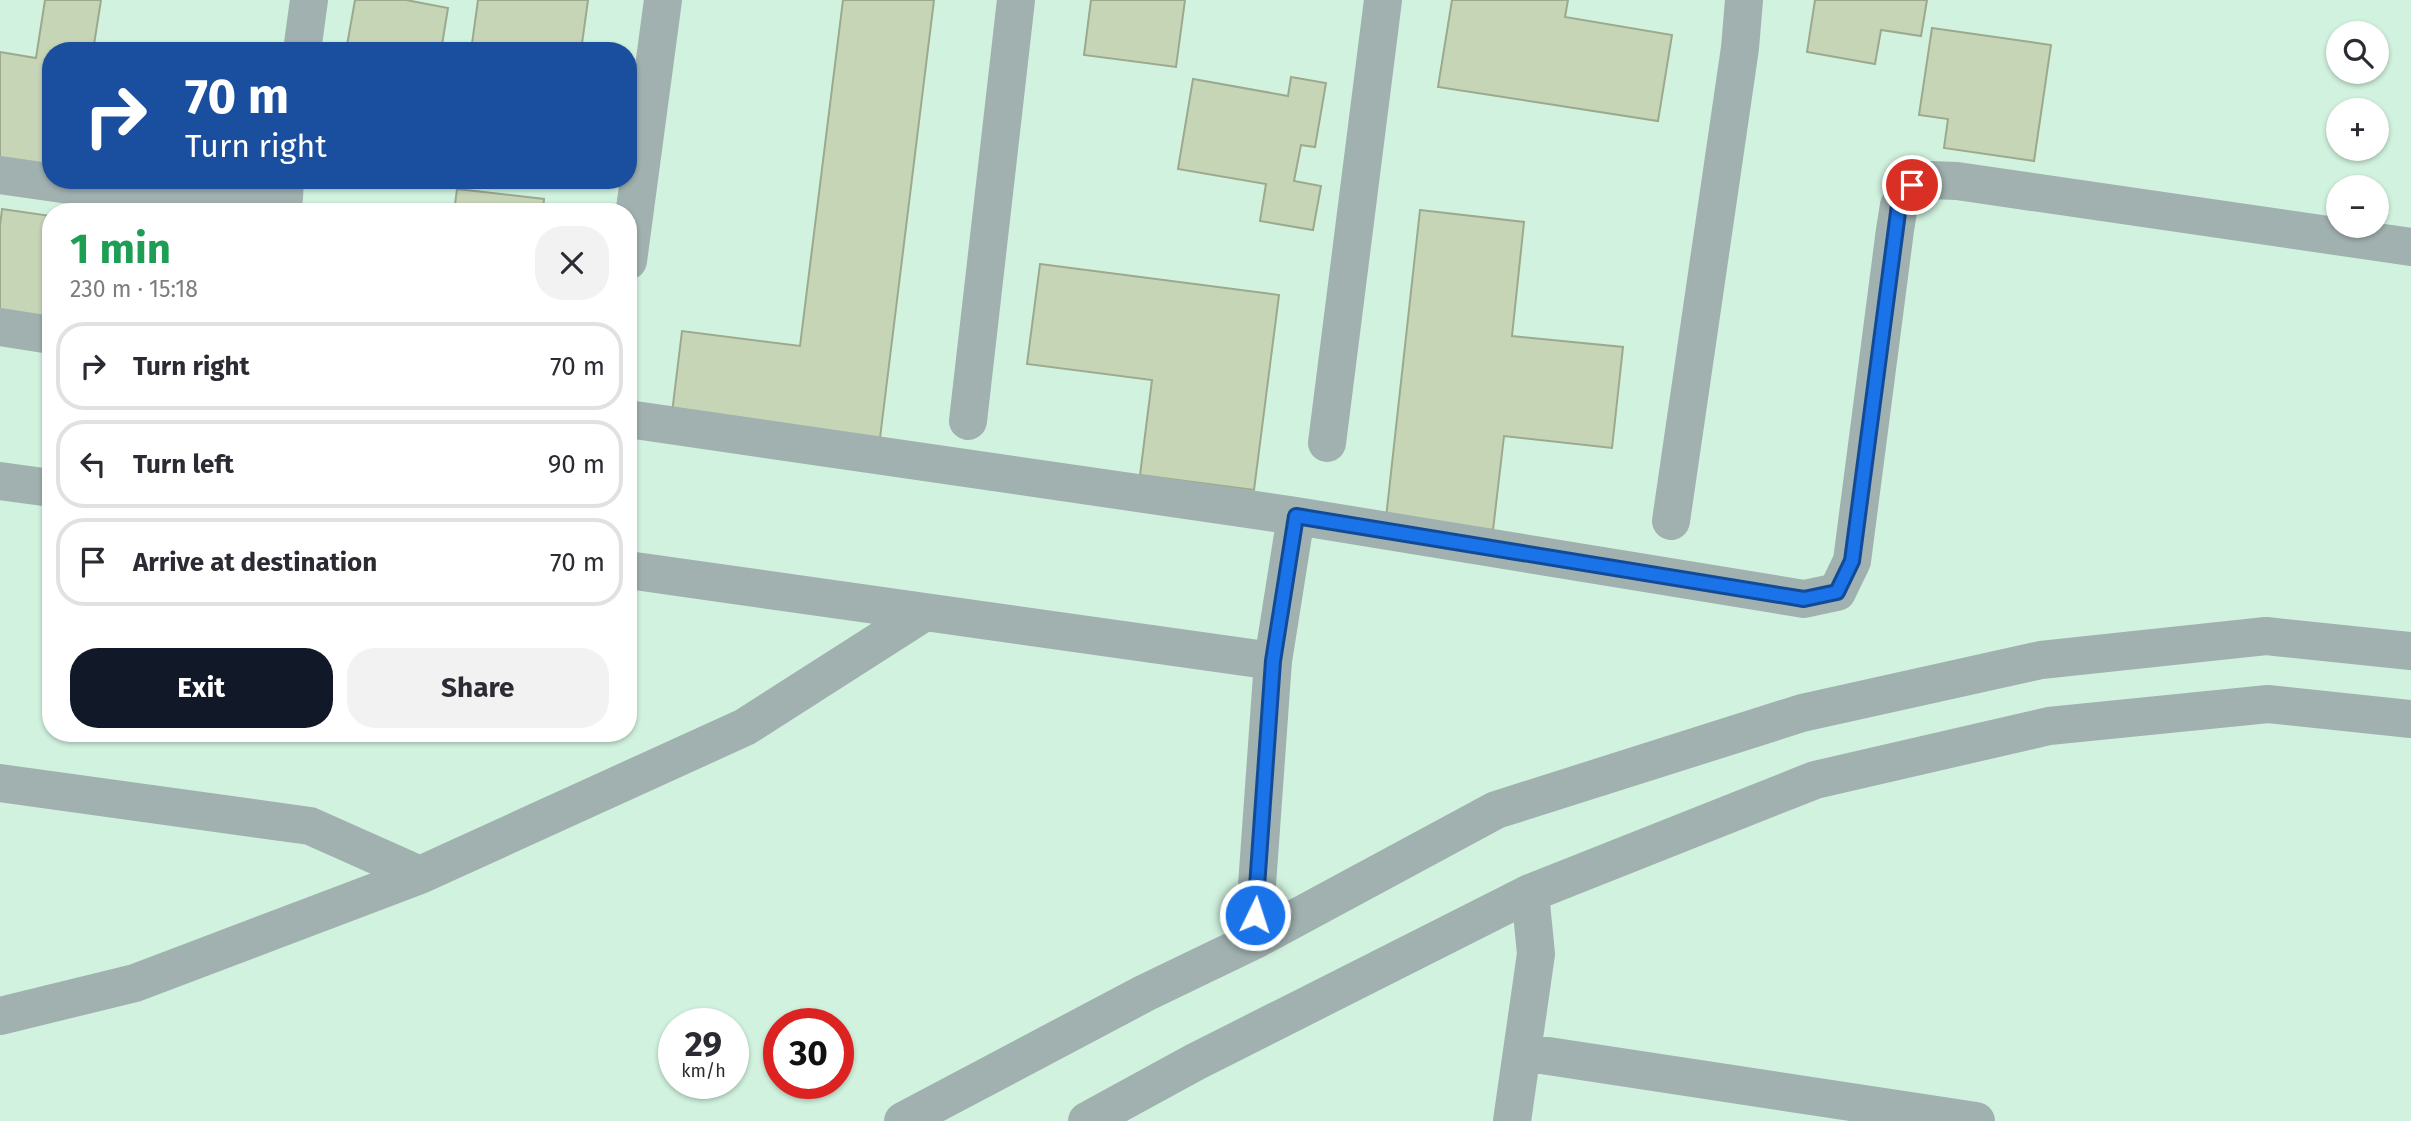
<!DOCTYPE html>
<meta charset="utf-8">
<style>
body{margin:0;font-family:"Fira Sans",sans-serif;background:#f2f2f3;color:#2b2b33;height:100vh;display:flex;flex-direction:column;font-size:26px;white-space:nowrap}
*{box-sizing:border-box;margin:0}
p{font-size:23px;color:#7c7c81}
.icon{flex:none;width:38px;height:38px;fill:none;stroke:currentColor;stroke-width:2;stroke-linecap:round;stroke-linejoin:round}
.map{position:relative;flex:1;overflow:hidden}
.details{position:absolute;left:42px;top:203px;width:595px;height:539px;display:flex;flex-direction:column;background:#fff;border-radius:28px;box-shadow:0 2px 5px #0004}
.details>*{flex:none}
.guide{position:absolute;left:42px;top:42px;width:595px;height:147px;border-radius:28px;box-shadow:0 2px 5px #0004;background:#1a4fa0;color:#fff;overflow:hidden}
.tools{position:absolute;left:2326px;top:21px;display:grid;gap:14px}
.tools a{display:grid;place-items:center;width:63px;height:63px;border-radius:50%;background:#fff;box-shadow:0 2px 5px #0004;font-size:35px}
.speed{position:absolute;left:658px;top:1008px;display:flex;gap:14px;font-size:35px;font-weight:700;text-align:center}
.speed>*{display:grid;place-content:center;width:91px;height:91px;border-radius:50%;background:#fff;box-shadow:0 2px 5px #0004;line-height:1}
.speed small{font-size:18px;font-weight:400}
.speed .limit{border:10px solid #d22;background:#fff;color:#111}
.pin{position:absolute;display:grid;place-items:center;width:60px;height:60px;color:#fff;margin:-30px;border:4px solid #fff;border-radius:50%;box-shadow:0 2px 7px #0007}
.me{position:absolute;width:77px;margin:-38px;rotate:4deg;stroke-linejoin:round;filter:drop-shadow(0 0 5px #0008)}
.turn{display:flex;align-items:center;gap:24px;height:147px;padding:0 28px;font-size:32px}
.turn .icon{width:91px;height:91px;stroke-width:2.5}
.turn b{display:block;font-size:49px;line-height:60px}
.round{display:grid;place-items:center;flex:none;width:74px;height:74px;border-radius:28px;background:#f2f2f3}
.head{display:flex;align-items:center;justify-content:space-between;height:119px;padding:0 28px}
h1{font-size:42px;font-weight:700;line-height:52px;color:#1e9e55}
.cta{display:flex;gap:14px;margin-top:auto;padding:14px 28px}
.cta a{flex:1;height:80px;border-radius:28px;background:#111827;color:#fff;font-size:28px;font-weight:700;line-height:80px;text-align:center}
.cta a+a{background:#f2f2f3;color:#2b2b33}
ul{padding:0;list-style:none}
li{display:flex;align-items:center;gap:21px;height:88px;margin:0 14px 10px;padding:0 14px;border:4px solid #e1e1e2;border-radius:28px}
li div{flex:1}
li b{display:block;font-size:26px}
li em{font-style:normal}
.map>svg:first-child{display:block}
.building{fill:#c7d5b7;stroke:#9ca98d;stroke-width:2}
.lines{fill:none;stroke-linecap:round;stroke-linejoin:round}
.street{stroke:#a0b1b0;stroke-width:38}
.route-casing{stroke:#114b97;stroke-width:18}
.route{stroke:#1a73e8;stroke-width:12}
</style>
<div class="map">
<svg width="2411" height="1121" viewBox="0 0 2411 1121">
<rect width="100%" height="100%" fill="#d1f2de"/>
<path class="building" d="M45,0H101L93,51H51V170L0,161V52L36,58Z
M355,0H406L448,8L441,51H346Z
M478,0H588L581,51H471Z
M843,0H934L880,438L672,413L682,331L800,346Z
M1091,0H1185L1176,67L1084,55Z
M1452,0H1568L1565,17L1672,35L1658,121L1438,87Z
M1815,0H1927L1921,36L1881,30L1875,64L1807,52Z
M1932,28L2051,45L2034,161L1944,148L1948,119L1919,115Z
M1291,77L1326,83L1315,147L1301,145L1294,181L1321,186L1313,230L1260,221L1266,184L1178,169L1193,79L1288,96Z
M457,189L544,199L543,212H454Z
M2,209L51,216V331L0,324V226Z
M1420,210L1524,222L1512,336L1623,347L1612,448L1504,436L1493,530L1386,518Z
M1040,264L1279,295L1254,490L1140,475L1152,380L1027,364Z"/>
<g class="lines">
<path class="street" d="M302,51L309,0
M0,175L209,205L249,207L284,198L285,180
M628,261L663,0
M0,327L51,335
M628,419L1296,516L1804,599L1837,592L1852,561L1895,230L1899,205L1912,185L1930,180L1957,181L2411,247
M968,421L1016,0
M1327,443L1383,0
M0,481L51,488
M1671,521L1740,48L1744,0
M628,570L925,612
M0,783L310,826L420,875
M1253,941L1273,661L1296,516
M0,1016L135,983L420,875L745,727L925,612L1273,661
M1522,1052L1976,1121
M903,1121L1145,993L1253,941L1496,810L1802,713L2041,660L2266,636L2411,651
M1087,1121L1195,1062L1530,893L1815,780L2049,726L2268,704L2411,719
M1512,1121L1536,954L1530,893"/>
</g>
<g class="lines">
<g class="route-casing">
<path id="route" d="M1255,915L1273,661L1296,516L1804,599L1837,592L1852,561L1899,205L1912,185"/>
</g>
<use href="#route" class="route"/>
</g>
</svg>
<div class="tools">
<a><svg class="icon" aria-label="search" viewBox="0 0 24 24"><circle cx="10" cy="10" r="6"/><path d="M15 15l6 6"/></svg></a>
<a>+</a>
<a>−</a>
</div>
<div class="speed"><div>29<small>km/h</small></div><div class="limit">30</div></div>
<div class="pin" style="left:1912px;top:185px;background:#d93025"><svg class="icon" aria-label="arrive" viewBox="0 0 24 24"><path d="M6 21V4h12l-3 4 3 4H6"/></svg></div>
<svg class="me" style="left:1255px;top:915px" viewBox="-20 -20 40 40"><circle r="17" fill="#1a73e8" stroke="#fff" stroke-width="3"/><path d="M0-11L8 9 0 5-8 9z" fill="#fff"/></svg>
<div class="guide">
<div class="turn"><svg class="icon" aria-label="right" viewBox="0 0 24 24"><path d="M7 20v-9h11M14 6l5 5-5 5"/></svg><div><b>70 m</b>Turn right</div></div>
</div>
<section class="details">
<div class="head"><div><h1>1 min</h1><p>230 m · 15:18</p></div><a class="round"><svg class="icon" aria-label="close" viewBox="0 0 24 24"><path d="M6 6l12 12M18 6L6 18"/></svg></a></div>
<ul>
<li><svg class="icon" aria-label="right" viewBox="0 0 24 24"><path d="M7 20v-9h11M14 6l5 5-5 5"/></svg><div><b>Turn right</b></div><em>70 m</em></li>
<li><svg class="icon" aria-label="left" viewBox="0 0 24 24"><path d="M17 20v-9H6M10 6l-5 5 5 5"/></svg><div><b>Turn left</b></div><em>90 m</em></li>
<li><svg class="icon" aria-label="arrive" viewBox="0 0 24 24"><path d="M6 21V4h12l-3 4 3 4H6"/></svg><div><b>Arrive at destination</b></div><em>70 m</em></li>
</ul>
<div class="cta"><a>Exit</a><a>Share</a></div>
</section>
</div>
